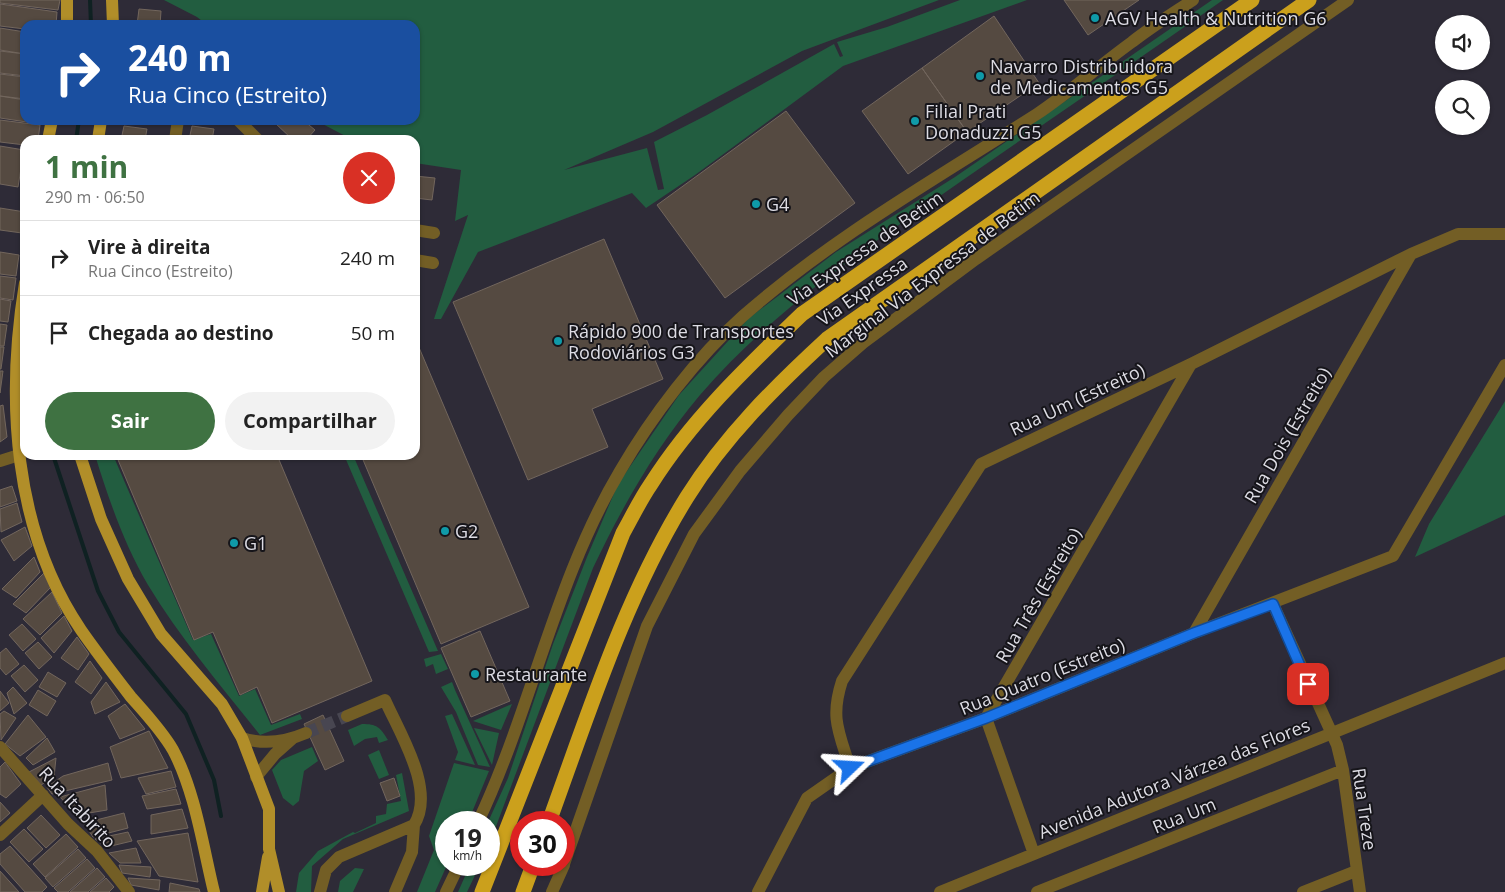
<!DOCTYPE html>
<html lang="pt">
<meta charset="utf-8">
<style>
body{margin:0;font-family:"Open Sans",sans-serif;background:#f2f2f2;color:#222;height:100vh;display:flex;flex-direction:column;font-size:19px;white-space:nowrap}
*{box-sizing:border-box;margin:0}
p{font-size:16px;color:#767676}
.icon{flex:none;width:28px;height:28px;fill:none;stroke:currentColor;stroke-width:2;stroke-linecap:round;stroke-linejoin:round}
.map{position:relative;flex:1;overflow:hidden}
.sheet{position:absolute;left:20px;top:135px;width:400px;height:325px;display:flex;flex-direction:column;background:#fff;border-radius:15px;box-shadow:0 1px 4px #0004}
.sheet>*{flex:none}
.guide{position:absolute;left:20px;top:20px;width:400px;height:105px;border-radius:15px;box-shadow:0 1px 4px #0004;background:#1a4fa0;color:#fff;overflow:hidden}
.controls{position:absolute;left:1435px;top:15px;display:grid;gap:10px}
.controls a{display:grid;place-items:center;width:55px;height:55px;border-radius:50%;background:#fff;box-shadow:0 1px 4px #0004;font-size:25px}
.speed{position:absolute;left:435px;top:811px;display:flex;gap:10px;font-size:25px;font-weight:700;text-align:center}
.speed>*{display:grid;place-content:center;width:65px;height:65px;border-radius:50%;background:#fff;box-shadow:0 1px 4px #0004;line-height:1}
.speed small{font-size:12px;font-weight:400}
.speed .limit{border:8px solid #d22;background:#fff;color:#111}
.pin{position:absolute;display:grid;place-items:center;width:42px;height:42px;color:#fff;margin:-21px;border-radius:10px;box-shadow:0 2px 8px #0006}
.me{position:absolute;width:55px;margin:-28px;rotate:70deg;stroke-linejoin:round;filter:drop-shadow(0 0 4px #0008)}
.turn{display:flex;align-items:center;gap:18px;height:105px;padding:0 25px;font-size:22px}
.turn .icon{width:65px;height:65px;stroke-width:2.5}
.turn b{display:block;font-size:35px;line-height:42px}
.round{display:grid;place-items:center;flex:none;width:52px;height:52px;border-radius:26px;background:#f2f2f2}
.head{display:flex;align-items:center;justify-content:space-between;height:85px;padding:0 25px}
h1{font-size:30px;font-weight:700;line-height:38px;color:#3f7242}
.cta{display:flex;gap:10px;margin-top:auto;padding:10px 25px}
.cta a{flex:1;height:58px;border-radius:30px;background:#3f7242;color:#fff;font-size:20px;font-weight:700;line-height:58px;text-align:center}
.cta a+a{background:#f2f2f2;color:#222}
ul{padding:0;list-style:none}
li{display:flex;align-items:center;gap:15px;height:75px;padding:0 25px;border-top:1px solid #e0e0e0}
li div{flex:1}
li b{display:block;font-size:19px}
li em{font-style:normal}
.map>svg:first-child{display:block}
.green{fill:#225d40}
.lines{fill:none;stroke-linecap:round;stroke-linejoin:round}
.stream{stroke:#0f2122;stroke-width:4}
.building{fill:#554a41;stroke:#72665d}
.minor-tunnel{stroke:#484651;stroke-width:12;stroke-dasharray:12 6;stroke-linecap:butt}
.minor{stroke:#735e25;stroke-width:12}
.major{stroke:#b18e29;stroke-width:12}
.highway{stroke:#cba01c;stroke-width:15}
.route-casing{stroke:#114b97;stroke-width:12}
.route{stroke:#1a73e8;stroke-width:9}
.culture-dot{fill:#0f9aa8;stroke:#16151a;stroke-width:2}
.labels{text-anchor:middle;dominant-baseline:central;stroke-width:4;stroke-linejoin:round;paint-order:stroke}
.poi-label{font-size:18px;fill:#dddce4;stroke:#16151a;text-anchor:start}
.street-label{font-size:18px;fill:#dddce4;stroke:#16151a}
</style>
<div class="map">
<svg width="1505" height="892" viewBox="0 0 1505 892">
<rect width="100%" height="100%" fill="#2e2b37"/>
<path class="green" d="M164,0H939L802,51L653,132L564,170L647,148L658,190L664,189L654,142L707,115L834,44L840,57L843,56L837,42L887,27L960,0H1027L843,66L695,175L646,208L632,193L478,252L441,319H434L468,215L455,221L461,170L415,163V140H353L315,120H415V25H207L197,17Z
M1212,0H1223C1136,61 1048,121 960,182C871,244 771,312 700,395C656,447 622,507 593,568L489,845L488,822L508,778L553,644L587,557L618,484L679,395L749,318L836,252L955,177Z
M1505,401V515L1415,557L1429,524Z
M95,455H113L193,640L211,634L239,696L255,689L271,725L300,714L302,719L260,735C222,687 180,638 148,585C124,544 109,500 95,455Z
M344,455H353L438,651L429,652Z
M441,654L448,669L436,674L433,664L426,667L424,659Z
M452,682L455,690L490,767L478,765L456,712L441,687Z
M512,704L501,730L473,721Z
M452,714L475,765L455,760L458,752L445,716Z
M362,724C377,724 380,727 388,740L379,743L377,737L365,739L354,746L348,730Z
M474,728L499,733L492,765Z
M312,747L318,761L304,771L299,801L293,806L283,798L272,770L281,760Z
M379,750L389,775L379,779L368,755Z
M454,763L489,771L468,822H446L447,865L435,892H417L434,850L429,836Z
M402,773L409,811L343,839L312,866L311,892H296L299,873L318,851L353,832L355,833L376,823V816L386,814L387,804L401,801L396,775Z
M470,865H480L467,892H458Z
M355,868L364,869L353,892H338L340,881Z"/>
<g class="lines">
<path class="stream" d="M90,0L91,25
M76,140L79,120
M53,455L98,591L119,632L186,714L214,780L221,816"/>
</g>
<path class="building" d="M0,0H60L58,10L0,3Z
M1064,0H1139L1088,35Z
M0,4L57,12L56,25H25V29L0,26Z
M139,9L161,11L160,25H137Z
M994,16L1039,83L967,132L922,68Z
M0,28L25,32V54L0,50Z
M0,51L25,54V76L0,73Z
M922,68L967,132L908,174L862,111Z
M0,74L25,77V99L0,96Z
M0,96L25,100V120H41L40,124L0,118Z
M786,111L855,203L725,298L657,205Z
M0,120L40,125L38,140H25V145L0,142Z
M276,120H303L315,130L306,140H293L274,122Z
M124,126L147,129L145,140H121Z
M192,126L214,129L212,140H189Z
M0,146L24,150L18,187L0,184Z
M415,176L435,178L432,200L415,198Z
M0,208L25,212L22,233L0,230Z
M604,239L663,379L592,409L608,447L528,480L453,302Z
M0,252L19,255L16,276L0,274Z
M0,276L16,278L13,300L0,298Z
M0,299L11,301L8,322L0,321Z
M0,324L7,325L4,346H0Z
M415,338L529,607L441,644L361,455H415Z
M0,347H4L1,369H0Z
M0,371H3L0,393Z
M3,405L7,437L0,442V406Z
M116,455H277L372,681L272,723L257,687L240,695L213,632L194,640Z
M12,486L17,501L0,507V490Z
M17,503L22,522L1,532L0,509Z
M25,527L32,546L14,561L1,540Z
M34,557L40,572L16,598L2,589Z
M45,572L51,587L26,613L13,604Z
M52,592L62,613L40,635L23,619Z
M64,616L72,631L54,653L41,638Z
M22,624L36,639L23,651L9,635Z
M480,631L510,701L471,717L441,648Z
M77,637L89,654L78,670L61,658Z
M38,642L52,657L39,669L25,653Z
M6,648L19,664L6,675L0,668V653Z
M90,661L102,678L91,694L75,682Z
M24,665L38,680L25,692L11,676Z
M48,672L66,683L57,697L39,687Z
M106,682L120,702L95,714L91,702Z
M13,687L27,703L14,714L7,693Z
M38,690L56,701L47,716L29,705Z
M0,691L9,703L0,711Z
M125,704L145,729L120,739L108,716Z
M4,711L16,718L1,740L0,714Z
M28,715L46,737L20,756L5,744Z
M323,715L344,761L325,770L304,724Z
M149,731L168,768L121,778L110,747Z
M47,738L55,752L33,765L26,758Z
M56,758L54,777L41,785L29,772Z
M5,762L21,784L6,798L0,794V767Z
M108,763L112,780L52,794L47,787L63,776Z
M171,771L176,787L146,794L138,778Z
M394,778L400,796L387,801L380,783Z
M105,785L107,810L77,815L60,797Z
M176,789L181,804L147,809L142,796Z
M0,802L10,813L0,822Z
M182,809L188,828L151,834V815Z
M124,813L128,828L93,837L84,823Z
M41,815L60,835L46,848L27,828Z
M24,829L43,849L29,862L10,842Z
M128,832L132,841L107,847L95,839Z
M188,833L198,882L159,876L137,841Z
M66,834L78,847L45,877L33,864Z
M10,846L47,887L42,892H25L0,864V854Z
M136,848L141,863H120L109,853Z
M78,849L86,858L53,887L45,878Z
M87,859L95,868L68,892H58L54,888Z
M119,865L151,867L150,877L122,873Z
M97,868L105,877L88,892H70Z
M0,871L19,892H0Z
M106,878L114,887L109,892H90Z
M128,878L160,880L159,890L131,885Z
M170,883L199,889L200,892H169Z"/>
<g class="lines">
<path class="minor-tunnel" d="M306,733L347,716"/>
<path class="minor" d="M238,120L258,140
M175,140L178,120
M415,230L434,233
M415,260L433,263
M0,461L19,455
M1273,604L1337,745L1343,770L1360,892
M1194,633L1411,254
M242,738C264,745 285,742 306,733
M0,747L68,824L97,851L129,892
M850,768C839,732 830,718 842,681L981,464L1191,364L1411,254L1458,234H1505
M256,777L275,754L293,738
M478,822C532,708 555,580 620,471C652,416 696,358 743,316C833,237 937,178 1037,114C1070,92 1100,65 1132,42C1151,27 1172,14 1193,0
M0,835L43,795
M1034,854L986,718L1191,364
M564,864L647,626L694,534L740,471L788,415L824,377L863,343L976,259L1348,0
M320,892L326,870L339,857L414,825C436,790 400,734 385,700L347,716
M395,892L412,852L414,825
M446,892L459,865
M552,892L564,865
M758,892L807,798L850,768L986,718L1194,633L1393,556L1505,365
M940,892L1505,663
M1037,892L1343,770
M1303,892L1356,871"/>
<path class="major" d="M112,0L113,25
M67,25V0
M48,140L52,120
M98,140L101,120
M25,283C6,399 13,530 81,630C97,653 114,675 131,697C146,714 162,731 173,750C195,791 203,847 214,892
M80,455L101,519L128,579L161,634L222,704L242,738L269,809V849L279,892
M262,892L268,857"/>
<path class="highway" d="M549,822C589,712 625,597 687,497C725,436 776,386 827,339L1309,0
M482,892L623,533C632,517 640,500 651,484C692,419 748,366 802,314L1252,0
M523,892L533,865"/>
</g>
<g class="lines">
<g class="route-casing">
<path id="route" d="M850,768L986,718L1194,633L1273,604L1308,684"/>
</g>
<use href="#route" class="route"/>
</g>
<g class="culture-dot">
<circle cx="1095" cy="18" r="5"/>
<circle cx="980" cy="76" r="5"/>
<circle cx="915" cy="121" r="5"/>
<circle cx="756" cy="204" r="5"/>
<circle cx="558" cy="341" r="5"/>
<circle cx="445" cy="531" r="5"/>
<circle cx="234" cy="543" r="5"/>
<circle cx="475" cy="674" r="5"/>
</g>
<g class="labels">
<g class="poi-label">
<text x="1105" y="18">AGV Health &amp; Nutrition G6</text>
<text x="990" y="66">Navarro Distribuidora<tspan x="990" dy="21">de Medicamentos G5</tspan></text>
<text x="925" y="111">Filial Prati<tspan x="925" dy="21">Donaduzzi G5</tspan></text>
<text x="766" y="204">G4</text>
<text x="568" y="331">Rápido 900 de Transportes<tspan x="568" dy="21">Rodoviários G3</tspan></text>
<text x="455" y="531">G2</text>
<text x="244" y="543">G1</text>
<text x="485" y="674">Restaurante</text>
</g>
<g class="street-label">
<text transform="translate(865 248) rotate(-35)">Via Expressa de Betim</text>
<text transform="translate(932 274) rotate(-37)">Marginal Via Expressa de Betim</text>
<text transform="translate(862 291) rotate(-35)">Via Expressa</text>
<text transform="translate(1077 399) rotate(-25)">Rua Um (Estreito)</text>
<text transform="translate(1287 435) rotate(-60)">Rua Dois (Estreito)</text>
<text transform="translate(1038 595) rotate(-60)">Rua Três (Estreito)</text>
<text transform="translate(1042 676) rotate(-22)">Rua Quatro (Estreito)</text>
<text transform="translate(1174 778) rotate(-22)">Avenida Adutora Várzea das Flores</text>
<text transform="translate(78 807) rotate(47)">Rua Itabirito</text>
<text transform="translate(1365 809) rotate(82)">Rua Treze</text>
<text transform="translate(1184 815) rotate(-22)">Rua Um</text>
</g>
</g>
</svg>
<div class="controls">
<a><svg class="icon" aria-label="sound" viewBox="0 0 24 24"><path d="M4 9h4l5-4v14l-5-4H4zM17 9q2 3 0 6"/></svg></a>
<a><svg class="icon" aria-label="search" viewBox="0 0 24 24"><circle cx="10" cy="10" r="6"/><path d="M15 15l6 6"/></svg></a>
</div>
<div class="speed"><div>19<small>km/h</small></div><div class="limit">30</div></div>
<div class="pin" style="left:1308px;top:684px;background:#d93025"><svg class="icon" aria-label="arrive" viewBox="0 0 24 24"><path d="M6 21V4h12l-3 4 3 4H6"/></svg></div>
<svg class="me" style="left:850px;top:768px" viewBox="-20 -20 40 40"><path d="M0-17L14 15 0 8-14 15z" fill="#1a73e8" stroke="#fff" stroke-width="4"/></svg>
<div class="guide">
<div class="turn"><svg class="icon" aria-label="right" viewBox="0 0 24 24"><path d="M7 20v-9h11M14 6l5 5-5 5"/></svg><div><b>240 m</b>Rua Cinco (Estreito)</div></div>
</div>
<section class="sheet">
<div class="head"><div><h1>1 min</h1><p>290 m · 06:50</p></div><a class="round" style="background:#d93025;color:#fff"><svg class="icon" aria-label="close" viewBox="0 0 24 24"><path d="M6 6l12 12M18 6L6 18"/></svg></a></div>
<ul>
<li><svg class="icon" aria-label="right" viewBox="0 0 24 24"><path d="M7 20v-9h11M14 6l5 5-5 5"/></svg><div><b>Vire à direita</b><p>Rua Cinco (Estreito)</p></div><em>240 m</em></li>
<li><svg class="icon" aria-label="arrive" viewBox="0 0 24 24"><path d="M6 21V4h12l-3 4 3 4H6"/></svg><div><b>Chegada ao destino</b></div><em>50 m</em></li>
</ul>
<div class="cta"><a>Sair</a><a>Compartilhar</a></div>
</section>
</div>
